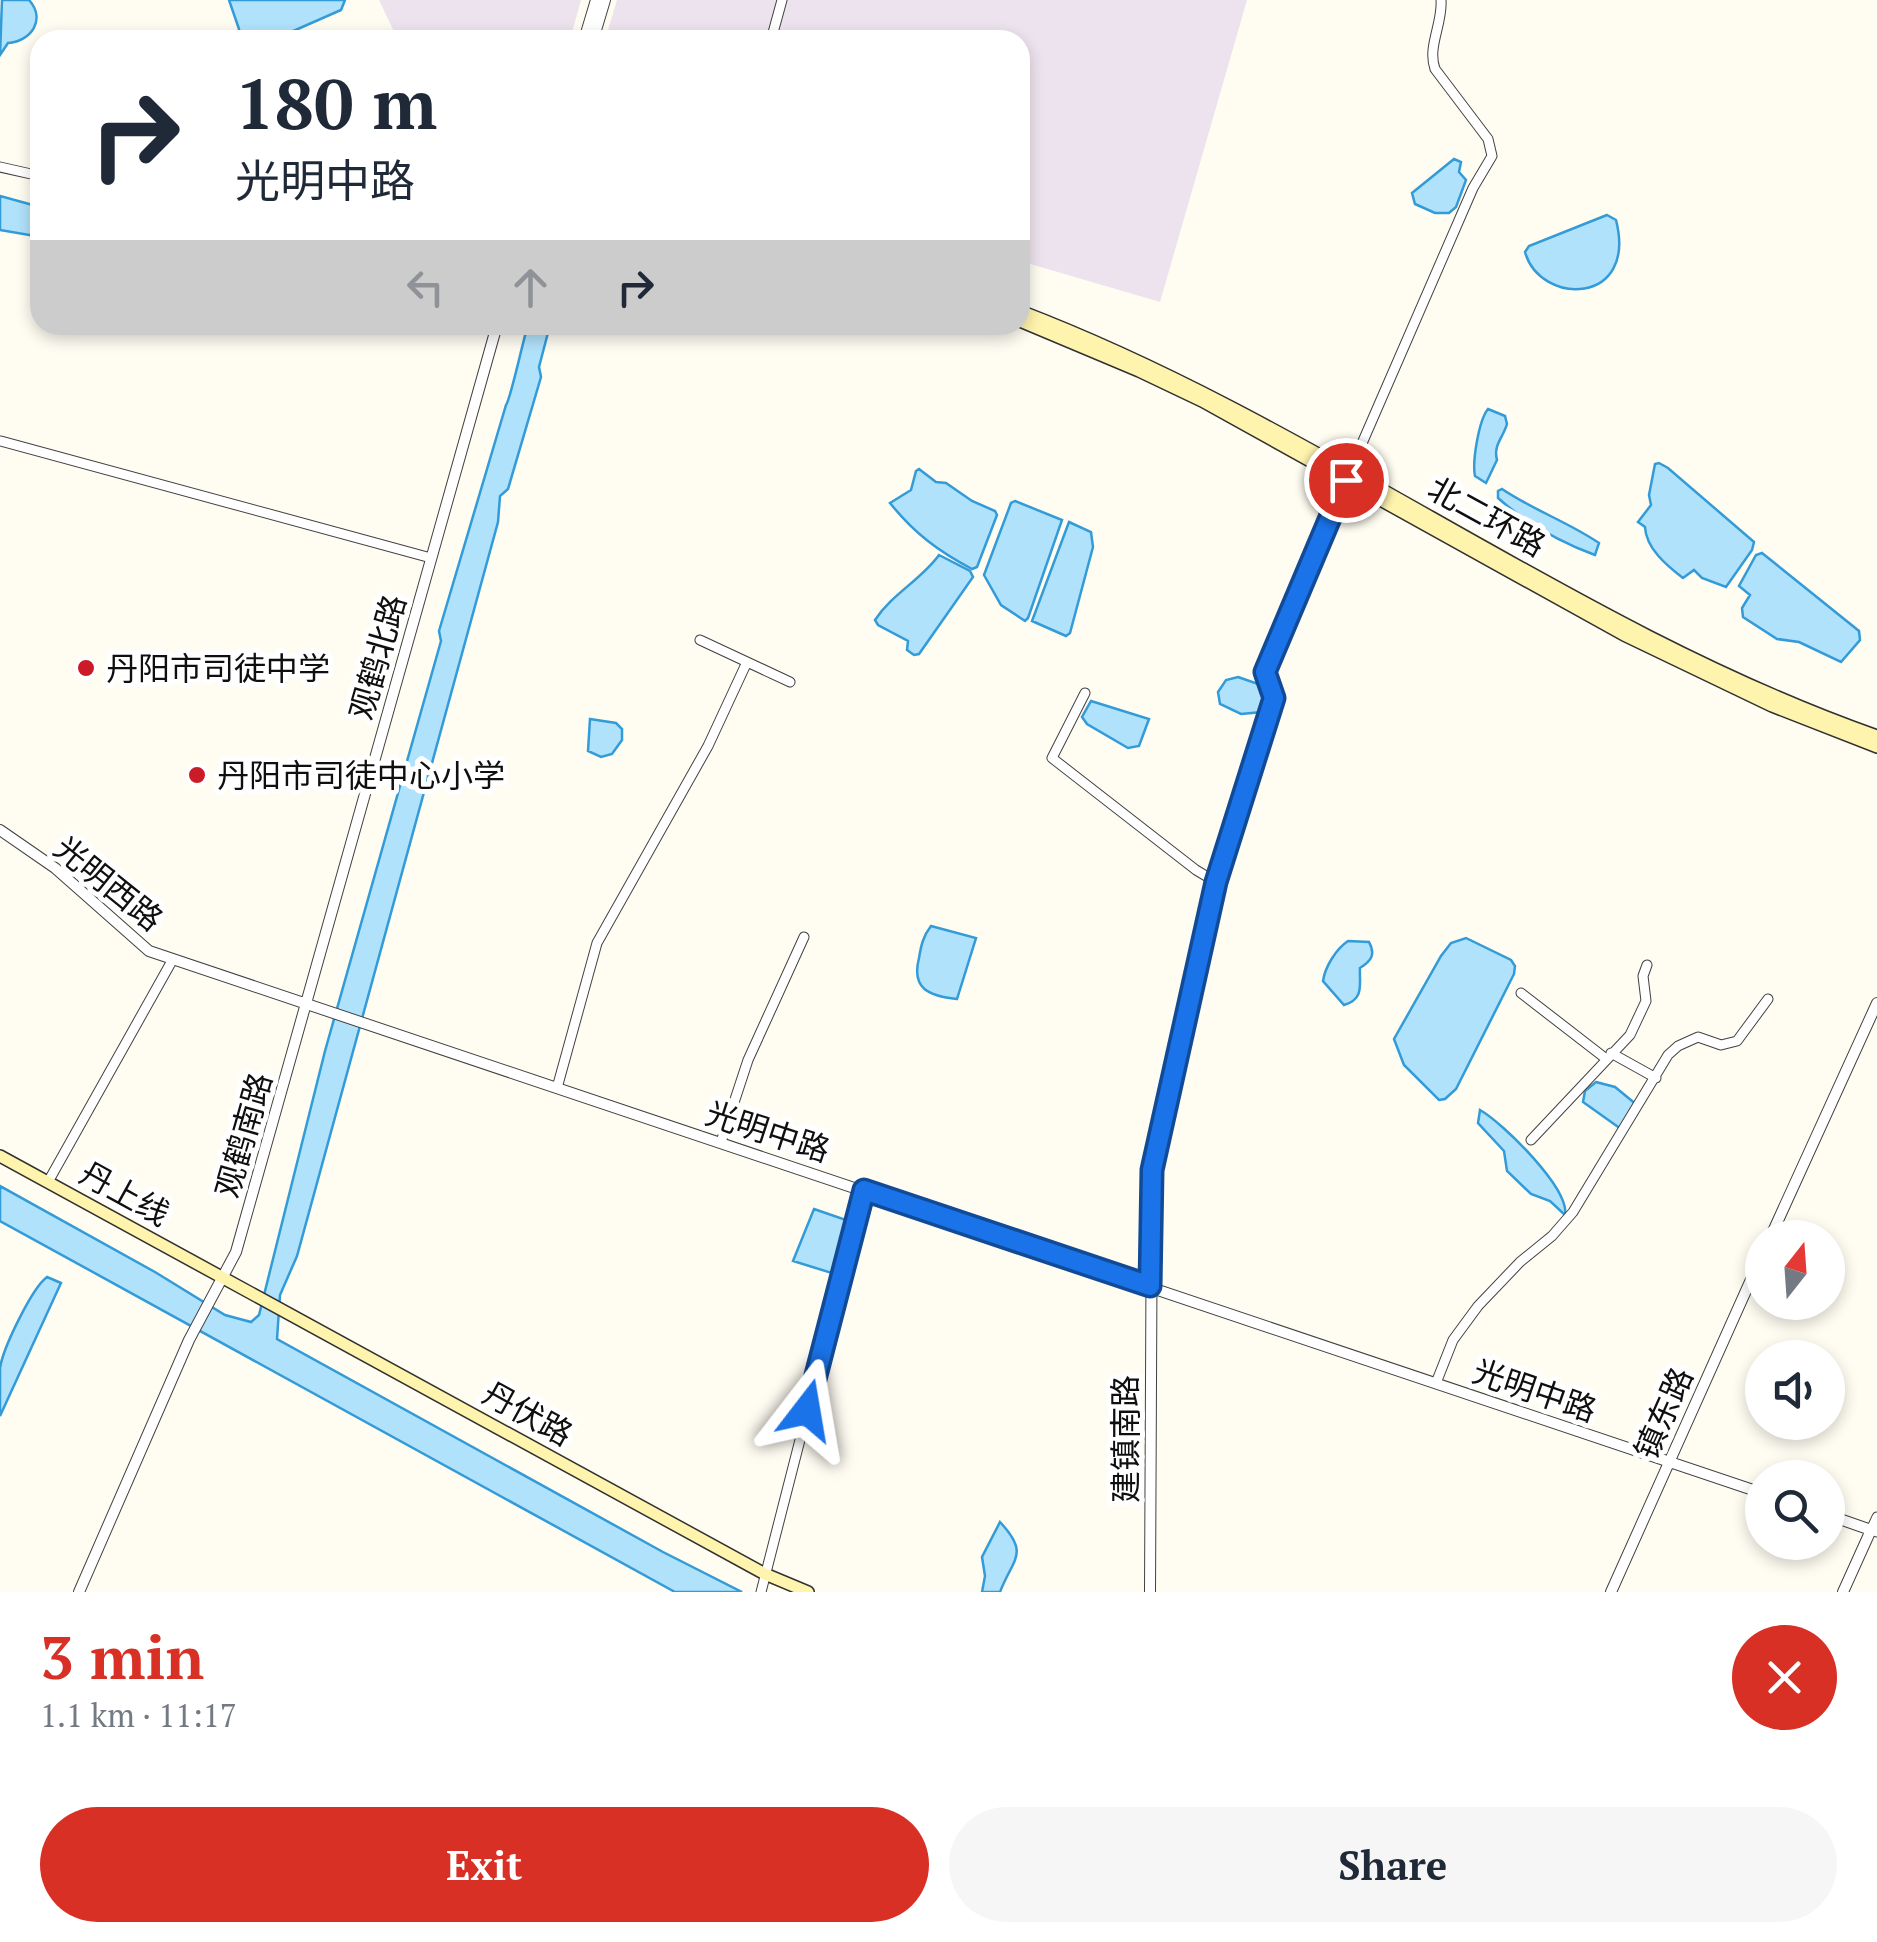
<!DOCTYPE html>
<meta charset="utf-8">
<style>
body{margin:0;font-family:"PT Serif","Noto Sans SC",serif;background:#f6f6f7;color:#1f2937;height:100vh;display:flex;flex-direction:column;font-size:38px;white-space:nowrap}
*{box-sizing:border-box;margin:0}
p{font-size:32px;color:#747a83}
.icon{flex:none;width:55px;height:55px;fill:none;stroke:currentColor;stroke-width:2;stroke-linecap:round;stroke-linejoin:round}
.map{position:relative;height:1592px;overflow:hidden}
.panel{display:flex;flex-direction:column;background:#fff;flex:1}
.panel>*{flex:none}
.guide{position:absolute;left:30px;top:30px;width:1000px;height:305px;border-radius:30px;box-shadow:0 5px 15px #0003;background:#fff;color:#1f2937;overflow:hidden}
.needle{width:65px;rotate:17deg}
.controls{position:absolute;left:1745px;top:1220px;display:grid;gap:20px}
.controls a{display:grid;place-items:center;width:100px;height:100px;border-radius:50%;background:#fff;box-shadow:0 5px 15px #0003;font-size:50px}
.pin{position:absolute;display:grid;place-items:center;width:85px;height:85px;color:#fff;margin:-42px;border:5px solid #fff;border-radius:50%;box-shadow:0 2px 10px #0007}
.me{position:absolute;width:110px;margin:-55px;rotate:14deg;stroke-linejoin:round;filter:drop-shadow(0 0 8px #0008)}
.turn{display:flex;align-items:center;gap:35px;height:210px;padding:0 40px;font-size:45px}
.turn .icon{width:130px;height:130px;stroke-width:2.5}
.turn b{display:block;font-size:70px;line-height:85px}
.lanes{display:flex;align-items:center;height:95px;padding:0 40px;background:#0003;justify-content:center;gap:50px;direction:ltr}
.lanes .off{opacity:.35}
.round{display:grid;place-items:center;flex:none;width:105px;height:105px;border-radius:52px;background:#f6f6f7}
.overview{display:flex;align-items:center;justify-content:space-between;height:170px;padding:0 40px}
h1{font-size:60px;font-weight:800;line-height:75px;color:#d93025}
.cta{display:flex;gap:20px;margin-top:auto;padding:20px 40px}
.cta a{flex:1;height:115px;border-radius:60px;background:#d93025;color:#fff;font-size:40px;font-weight:800;line-height:115px;text-align:center}
.cta a+a{background:#f6f6f7;color:#1f2937}
.map>svg:first-child{display:block}
.industrial{fill:#ede3ee}
.water{fill:#b1e2fb;stroke:#329bd8;stroke-width:2.5}
.lines{fill:none;stroke-linecap:round;stroke-linejoin:round}
.minor-casing{stroke:#424242;stroke-width:11}
.tertiary-casing{stroke:#424242;stroke-width:12}
.secondary-casing{stroke:#313131;stroke-width:14}
.minor{stroke:#fff;stroke-width:9}
.tertiary{stroke:#fff;stroke-width:10}
.secondary{stroke:#fff4ad;stroke-width:11}
.route-casing{stroke:#114b97;stroke-width:25}
.route{stroke:#1a73e8;stroke-width:18}
.poi-dot{fill:#cc1b28;stroke:#fff;stroke-width:4}
.labels{text-anchor:middle;dominant-baseline:central;stroke-width:10;stroke-linejoin:round;paint-order:stroke}
.street-label{font-size:32px;fill:#0f0f0f;stroke:#fff}
.poi-label{font-size:32px;fill:#0f0f0f;stroke:#fff;text-anchor:start}
</style>
<div class="map">
<svg width="1877" height="1592" viewBox="0 0 1877 1592">
<rect width="100%" height="100%" fill="#fffcf2"/>
<path class="industrial" d="M379,0H581L570,40H398Z
M617,0H1247L1160,302L1020,261V40H605Z"/>
<path class="water" d="M2,0H29C46,19 32,41 8,43L0,55Z
M229,0H345L341,10L273,40H239V29Z
M1454,159L1461,162L1459,172L1466,180L1456,207L1449,213H1435L1415,204L1412,193Z
M0,196L40,207V233L35,236L0,230Z
M1607,215L1616,220C1638,306 1540,306 1525,252L1529,246Z
M528,325H550L539,367L541,377L508,489L500,496L498,522L297,1256L280,1295L277,1339L663,1552L742,1592H675L0,1221V1186L155,1272L225,1315L251,1322L259,1315L325,1051L441,641L439,631L506,405C511,398 523,340 528,325Z
M1488,409L1505,416L1507,424C1503,438 1493,445 1497,460L1486,483L1475,476C1472,461 1479,420 1488,409Z
M1659,463L1668,468L1754,542L1752,550L1726,587L1702,578L1694,570L1683,578C1666,565 1646,548 1645,527L1638,522L1651,505L1649,495L1655,464Z
M919,469L936,482L946,483L972,501L995,511L997,515L977,567L972,569C938,551 914,533 890,503L911,490L916,471Z
M1502,489C1533,510 1568,522 1599,543L1595,555C1560,542 1525,522 1498,498V491Z
M1015,501L1062,520L1028,618L1025,621L1001,605L984,575L1011,503Z
M1069,522L1091,532L1093,547L1070,633L1066,636L1032,621Z
M1762,553L1859,631L1860,640L1841,662L1799,642L1777,639L1743,617L1742,608L1750,595L1739,586L1756,555Z
M939,555L970,571L973,577L919,654L914,655L907,650L908,641L878,625L875,620C893,593 921,580 939,555Z
M1238,677L1261,685L1266,698L1262,712L1241,714L1220,704L1218,692L1226,680Z
M1091,701L1149,719L1139,746L1128,748L1087,724L1082,717Z
M590,719L616,723L622,729V740L612,754L601,757L588,751Z
M931,926L976,938L957,999C929,996 911,989 919,958C921,946 923,936 931,926Z
M1466,938L1511,960L1515,966L1514,974L1456,1089L1445,1099L1439,1100L1404,1065L1394,1039L1441,956L1451,943Z
M1348,941L1369,942C1376,955 1371,961 1360,968C1359,984 1365,999 1344,1005L1323,981C1325,967 1336,949 1348,941Z
M1596,1082L1615,1087L1637,1105L1621,1129L1583,1102L1585,1091Z
M1480,1110C1503,1123 1570,1189 1565,1215L1550,1201L1531,1194L1507,1171L1504,1151L1478,1123Z
M814,1209L849,1221L835,1274L793,1261Z
M47,1277L61,1283L0,1416C0,1400 0,1383 0,1368C3,1348 32,1288 47,1277Z
M1000,1522C1030,1554 1013,1558 1000,1592H982L985,1576L982,1557Z"/>
<g class="lines">
<g class="minor-casing">
<path id="minor" d="M771,40L782,0
M0,167L40,176
M1,441L431,558
M1350,471L1473,188L1492,156L1488,139L1435,69C1427,47 1443,23 1441,0
M700,640L790,682
M1085,693L1052,758L1196,870L1216,882
M1521,993L1605,1058
M1611,1053L1656,1078
M557,1088L597,943L708,746L747,662
M1531,1140L1630,1035L1646,1001L1643,976L1647,965
M721,1142L748,1060L804,937
M48,1182L173,959
M1436,1383L1453,1340L1478,1306L1520,1262L1552,1236L1573,1212L1668,1055L1678,1046L1698,1037L1721,1045L1737,1041L1768,999
M1877,1517L1871,1530L1877,1532
M761,1592L864,1190"/>
</g>
<g class="tertiary-casing">
<path id="tertiary" d="M584,40L596,0
M593,40L605,0
M0,830L55,868L149,951L1762,1493
M1770,1238L1877,1003
M1828,1515L1871,1530L1843,1592
M79,1592L189,1340L236,1252L497,325
M1150,1592L1152,1171L1216,882L1275,698L1265,672L1347,480
M1611,1592L1762,1255"/>
</g>
<g class="secondary-casing">
<path id="secondary" d="M1020,311C1319,425 1575,630 1877,736
M1020,321L1139,371L1202,401L1624,635L1772,706L1877,747
M0,1156L765,1574L808,1592"/>
</g>
<use href="#minor" class="minor"/>
<use href="#tertiary" class="tertiary"/>
<use href="#secondary" class="secondary"/>
</g>
<g class="lines">
<g class="route-casing">
<path id="route" d="M807,1410L864,1190L1150,1286L1152,1170L1216,882L1274,698L1265,672L1346,480"/>
</g>
<use href="#route" class="route"/>
</g>
<g class="poi-dot">
<circle cx="86" cy="668" r="10"/>
<circle cx="197" cy="775" r="10"/>
</g>
<g class="labels">
<g class="street-label">
<text transform="translate(1487 516) rotate(29)">北二环路</text>
<text transform="translate(377 657) rotate(-74)">观鹤北路</text>
<text transform="translate(109 883) rotate(39)">光明西路</text>
<text transform="translate(768 1131) rotate(18)">光明中路</text>
<text transform="translate(243 1135) rotate(-74)">观鹤南路</text>
<text transform="translate(125 1193) rotate(29)">丹上线</text>
<text transform="translate(1535 1390) rotate(19)">光明中路</text>
<text transform="translate(528 1413) rotate(29)">丹伏路</text>
<text transform="translate(1663 1413) rotate(-66)">镇东路</text>
<text transform="translate(1125 1439) rotate(-90)">建镇南路</text>
</g>
<g class="poi-label">
<text x="106" y="668">丹阳市司徒中学</text>
<text x="217" y="775">丹阳市司徒中心小学</text>
</g>
</g>
</svg>
<div class="controls">
<a><svg class="needle" viewBox="-14 -14 28 28"><path d="M0-13l5 13h-10z" fill="#e53935"/><path d="M0 13l5-13h-10z" fill="#747a83"/></svg></a>
<a><svg class="icon" aria-label="sound" viewBox="0 0 24 24"><path d="M4 9h4l5-4v14l-5-4H4zM17 9q2 3 0 6"/></svg></a>
<a><svg class="icon" aria-label="search" viewBox="0 0 24 24"><circle cx="10" cy="10" r="6"/><path d="M15 15l6 6"/></svg></a>
</div>
<div class="pin" style="left:1346px;top:480px;background:#d93025"><svg class="icon" aria-label="arrive" viewBox="0 0 24 24"><path d="M6 21V4h12l-3 4 3 4H6"/></svg></div>
<svg class="me" style="left:807px;top:1410px" viewBox="-20 -20 40 40"><path d="M0-17L14 15 0 8-14 15z" fill="#1a73e8" stroke="#fff" stroke-width="4"/></svg>
<div class="guide">
<div class="turn"><svg class="icon" aria-label="right" viewBox="0 0 24 24"><path d="M7 20v-9h11M14 6l5 5-5 5"/></svg><div><b>180 m</b>光明中路</div></div>
<div class="lanes"><svg class="icon off" aria-label="left" viewBox="0 0 24 24"><path d="M17 20v-9H6M10 6l-5 5 5 5"/></svg><svg class="icon off" aria-label="ahead" viewBox="0 0 24 24"><path d="M12 20V5M6 11l6-6 6 6"/></svg><svg class="icon" aria-label="right" viewBox="0 0 24 24"><path d="M7 20v-9h11M14 6l5 5-5 5"/></svg></div>
</div>
</div>
<section class="panel">
<div class="overview"><div><h1>3 min</h1><p>1.1 km · 11:17</p></div><a class="round" style="background:#d93025;color:#fff"><svg class="icon" aria-label="close" viewBox="0 0 24 24"><path d="M6 6l12 12M18 6L6 18"/></svg></a></div>
<div class="cta"><a>Exit</a><a>Share</a></div>
</section>
